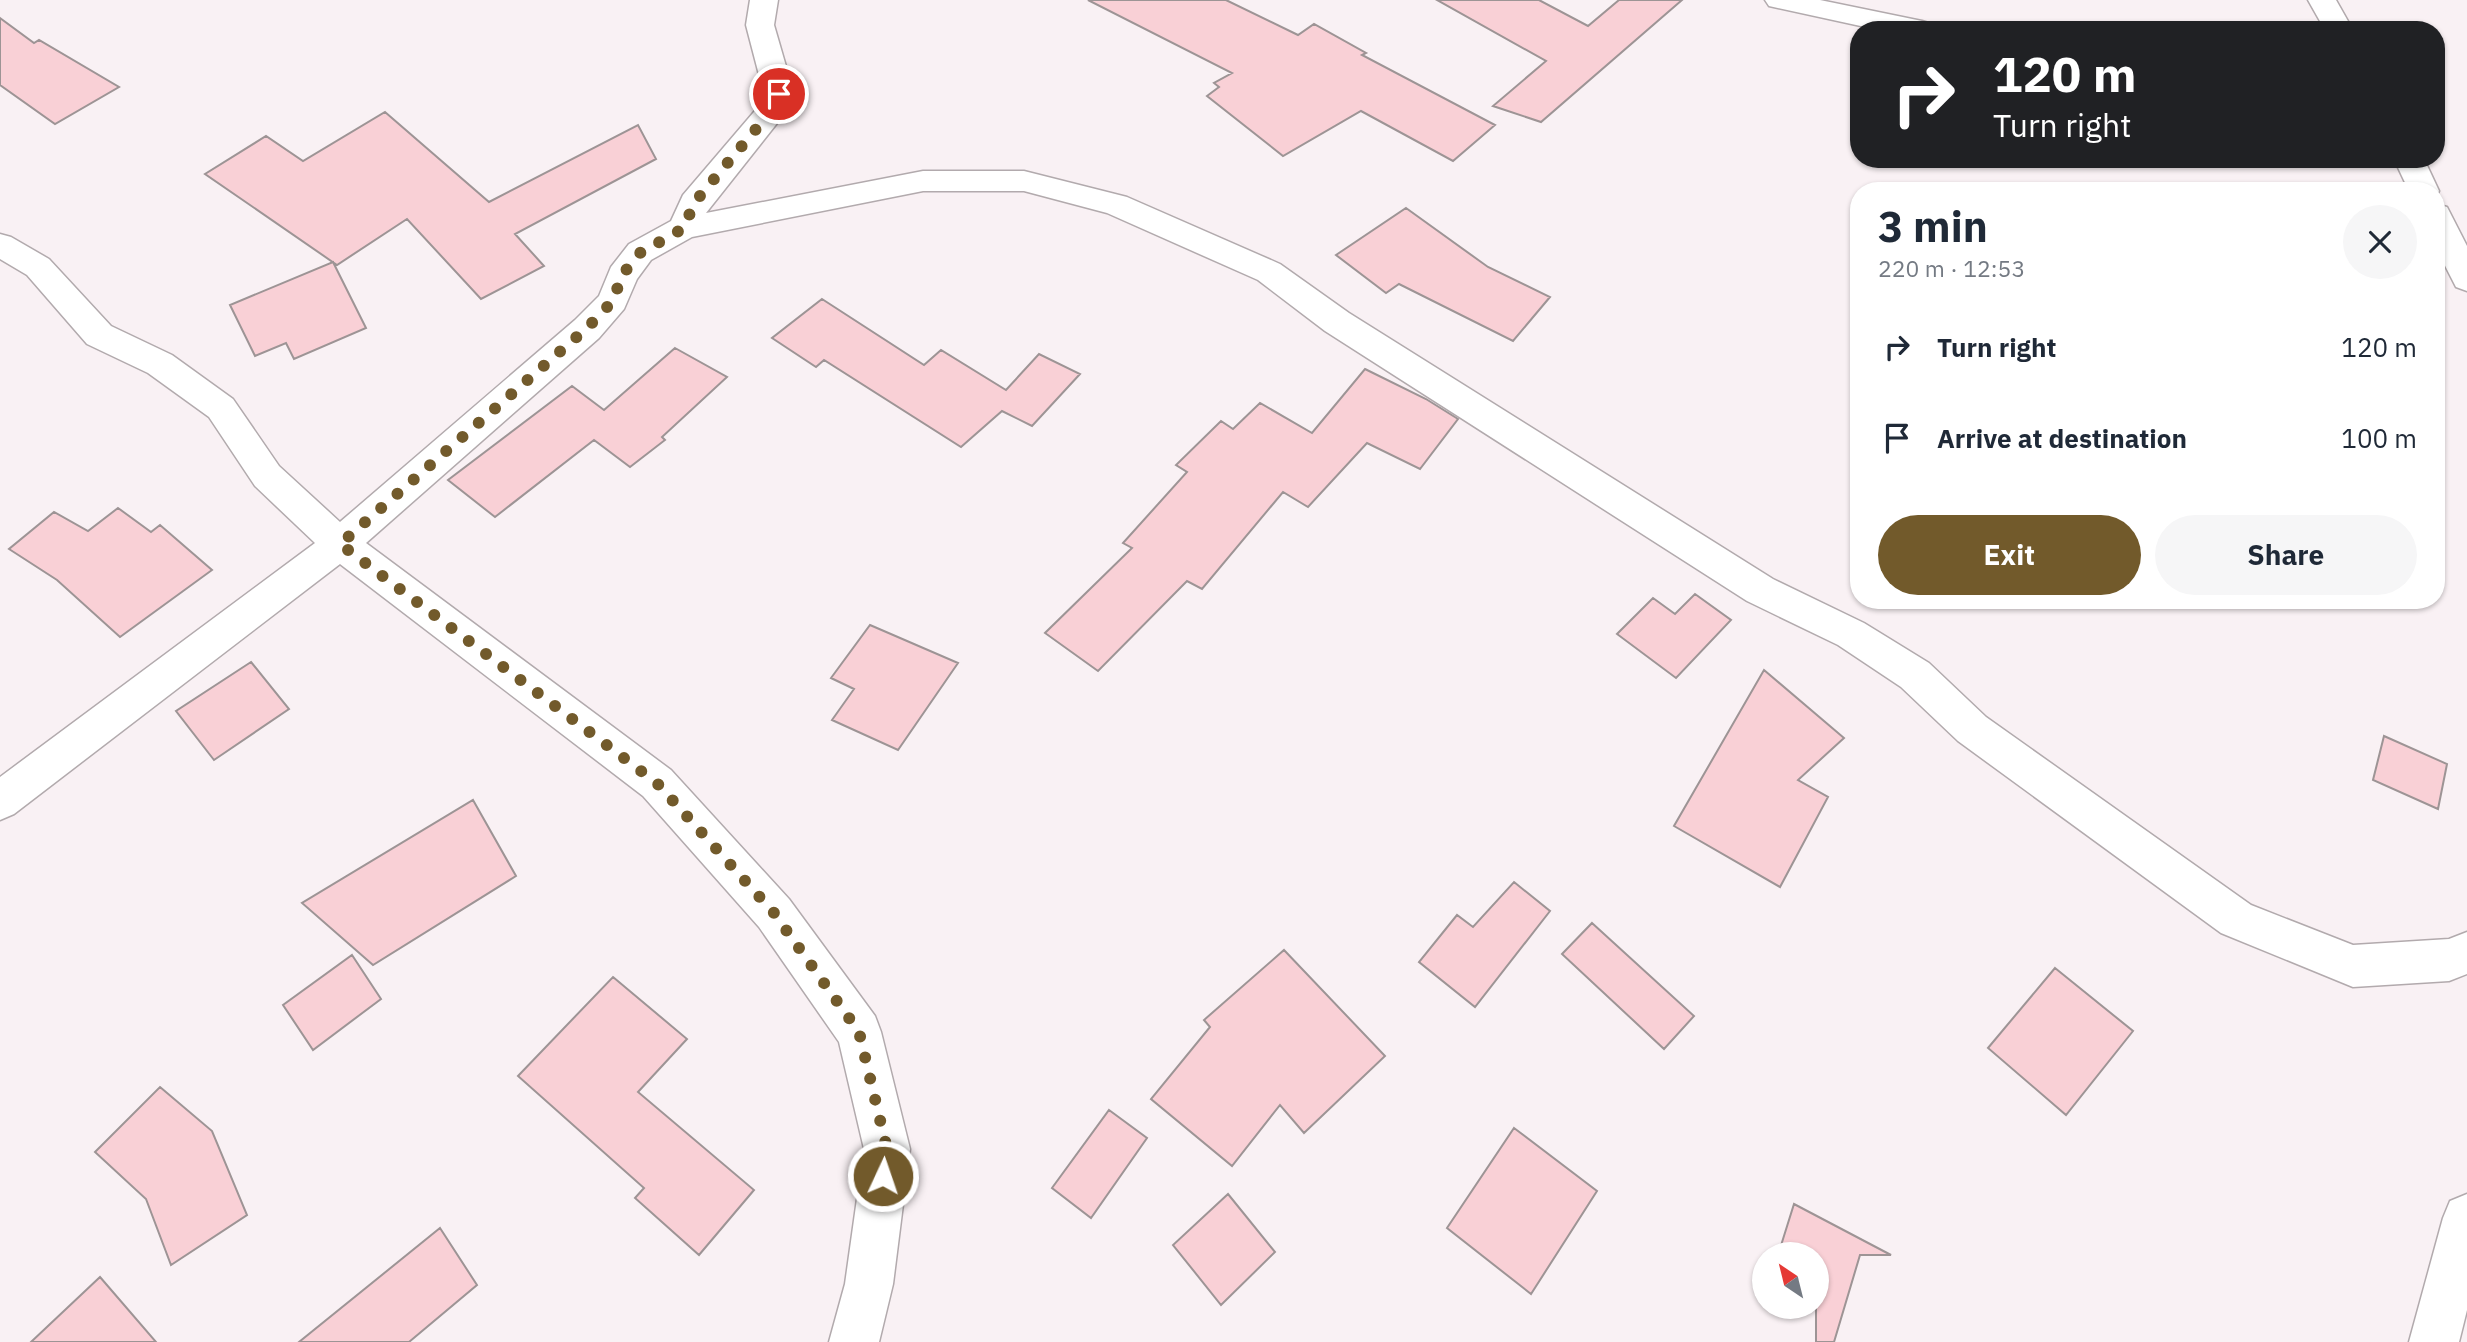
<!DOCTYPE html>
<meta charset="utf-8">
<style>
body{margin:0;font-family:"IBM Plex Sans",sans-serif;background:#f6f6f7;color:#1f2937;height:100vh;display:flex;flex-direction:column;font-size:26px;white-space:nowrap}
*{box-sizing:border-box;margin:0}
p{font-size:23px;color:#747a83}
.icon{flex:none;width:38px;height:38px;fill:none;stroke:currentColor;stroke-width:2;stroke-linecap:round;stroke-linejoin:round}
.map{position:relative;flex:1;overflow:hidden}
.details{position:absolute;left:1850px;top:182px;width:595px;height:427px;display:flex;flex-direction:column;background:#fff;border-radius:28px;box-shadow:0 2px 5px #0004}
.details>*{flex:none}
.banner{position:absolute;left:1850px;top:21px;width:595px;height:147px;border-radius:28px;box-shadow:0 2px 5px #0004;background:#202124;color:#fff;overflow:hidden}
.needle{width:46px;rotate:325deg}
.fabs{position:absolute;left:1752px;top:1242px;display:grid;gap:14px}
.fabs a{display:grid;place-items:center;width:77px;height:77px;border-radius:50%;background:#fff;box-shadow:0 2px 5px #0004;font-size:35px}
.pin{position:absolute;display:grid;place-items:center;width:60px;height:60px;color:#fff;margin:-30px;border:4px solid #fff;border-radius:50%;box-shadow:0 2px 7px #0007}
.me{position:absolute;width:77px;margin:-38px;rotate:3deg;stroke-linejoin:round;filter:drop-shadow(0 0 5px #0008)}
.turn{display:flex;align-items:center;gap:24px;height:147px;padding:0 28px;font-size:32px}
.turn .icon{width:91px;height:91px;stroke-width:2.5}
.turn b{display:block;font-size:49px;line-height:60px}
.round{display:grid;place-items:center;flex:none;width:74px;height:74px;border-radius:37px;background:#f6f6f7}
.overview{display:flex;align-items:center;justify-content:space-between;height:119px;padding:0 28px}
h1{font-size:42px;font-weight:700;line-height:52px}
.cta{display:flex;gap:14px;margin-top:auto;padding:14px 28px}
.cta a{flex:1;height:80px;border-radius:42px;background:#725a2b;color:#fff;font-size:28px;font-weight:700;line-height:80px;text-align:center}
.cta a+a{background:#f6f6f7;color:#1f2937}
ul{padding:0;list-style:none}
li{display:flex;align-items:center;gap:21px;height:91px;padding:0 28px}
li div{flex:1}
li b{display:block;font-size:26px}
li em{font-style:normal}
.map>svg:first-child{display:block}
.building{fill:#f9d0d6;stroke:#9d9495;stroke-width:2}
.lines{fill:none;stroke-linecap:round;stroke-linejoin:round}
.minor-casing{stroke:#b2aaad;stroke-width:3}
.secondary-casing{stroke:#b2aaad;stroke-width:3}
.minor{fill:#fff;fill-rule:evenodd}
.secondary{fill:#fff;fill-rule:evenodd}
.route{stroke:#725a2b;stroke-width:12;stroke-dasharray:0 21.6}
</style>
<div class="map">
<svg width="2467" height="1342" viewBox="0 0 2467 1342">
<rect width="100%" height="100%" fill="#f9f1f4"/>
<path class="building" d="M1088,0H1226L1298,35L1314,24L1366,53L1362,55L1495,125L1453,161L1361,111L1283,156L1207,96L1219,87L1214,83L1232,73Z
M1437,0H1539L1588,26L1619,0H1682L1541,122L1493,106L1546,61Z
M0,18L34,43L39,40L119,87L55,124L0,85Z
M385,112L489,202L638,125L656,159L515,234L544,266L481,299L407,219L337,265L205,174L266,136L303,161Z
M1406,208L1488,267L1550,297L1513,341L1399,284L1386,293L1336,255Z
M333,262L366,328L294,359L286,343L255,356L230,305Z
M822,299L924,365L941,350L1006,390L1039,354L1080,374L1032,426L1002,411L961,447L824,360L816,367L772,338Z
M675,348L727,377L662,437L665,440L630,467L594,440L495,517L448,480L572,386L604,410Z
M1365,369L1426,399L1458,419L1420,469L1367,443L1308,507L1283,492L1202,589L1187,581L1098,671L1045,633L1132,548L1123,543L1187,472L1176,465L1221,421L1233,429L1260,403L1312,433Z
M118,508L151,532L160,525L212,570L120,637L57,580L9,549L54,512L88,531Z
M1695,594L1731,620L1676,678L1617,634L1653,598L1675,614Z
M870,625L958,663L898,750L832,720L854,689L831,678Z
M251,662L289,709L214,760L176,711Z
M1764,670L1844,738L1798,780L1828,797L1780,887L1674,826Z
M2384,736L2447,764L2438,809L2373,780Z
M473,800L516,876L373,965L302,903Z
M1514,882L1550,911L1475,1007L1419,962L1457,915L1473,927Z
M1592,923L1694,1016L1664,1049L1562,954Z
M1284,950L1385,1056L1304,1133L1280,1105L1232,1166L1151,1099L1210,1027L1204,1020Z
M352,955L381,999L313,1050L283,1005Z
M2055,968L2133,1031L2066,1115L1988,1048Z
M613,977L687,1039L638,1092L754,1190L699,1255L635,1198L644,1188L518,1076Z
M160,1087L212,1131L247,1215L171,1265L146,1199L95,1152Z
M1109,1110L1147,1138L1091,1218L1052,1188Z
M1514,1128L1597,1191L1531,1294L1447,1228Z
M1228,1194L1275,1252L1221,1305L1173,1245Z
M1794,1204L1891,1255H1860L1834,1342H1816V1255H1778Z
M440,1228L477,1285L409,1342H299Z
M100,1277L156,1342H31Z"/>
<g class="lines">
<g class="minor-casing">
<path id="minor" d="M750,0H778L774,25L794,94L782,117L706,213L923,171H1024L1127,197L1280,264L1349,313L1773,579L1864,623L1929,663L1986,717L2251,905L2353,945L2449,939L2467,932V974L2449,981L2353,987L2221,933L1958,741L1901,687L1838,645L1747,601L1325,331L1258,280L1107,213L1024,191H923L692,237L651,260L637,279L624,309L599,338L366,543L671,770L789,899L875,1016L881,1032L910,1149L893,1284L879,1342H829L845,1284L864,1149L839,1042L759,927L643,796L340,564L14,814L0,820V777L315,543L255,486L209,417L148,373L87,344L27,275L0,259V234L11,237L49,259L111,326L172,355L233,399L279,466L340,522L575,320L599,296L611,267L629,244L671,221L683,195L759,106L764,94L746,25Z
M1765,0H1820L1922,21L1932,24L1936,30H1879L1769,6Z"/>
</g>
<g class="secondary-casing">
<path id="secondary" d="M2308,0H2336L2353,30H2325Z
M2394,159H2424L2439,191L2436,197V191H2409Z
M2436,204L2447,207L2467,246V291L2456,287L2436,248Z
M2467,1194V1310L2459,1342H2409L2443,1218L2450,1201Z"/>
</g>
<use href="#minor" class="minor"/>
<use href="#secondary" class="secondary"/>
</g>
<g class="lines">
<path class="route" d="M779,94L772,110L694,203L684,228L640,253L622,275L613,301L587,328L340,544L657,783L774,913L859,1032L887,1149L883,1176"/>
</g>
</svg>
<div class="fabs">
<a><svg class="needle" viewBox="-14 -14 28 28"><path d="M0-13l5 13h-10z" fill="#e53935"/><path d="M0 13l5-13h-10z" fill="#747a83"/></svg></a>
</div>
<div class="pin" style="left:779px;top:94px;background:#d93025"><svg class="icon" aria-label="arrive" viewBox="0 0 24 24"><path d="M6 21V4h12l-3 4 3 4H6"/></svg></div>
<svg class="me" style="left:883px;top:1176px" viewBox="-20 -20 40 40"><circle r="17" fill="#725a2b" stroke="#fff" stroke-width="3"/><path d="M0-11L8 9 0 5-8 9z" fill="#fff"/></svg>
<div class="banner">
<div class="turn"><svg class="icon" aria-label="right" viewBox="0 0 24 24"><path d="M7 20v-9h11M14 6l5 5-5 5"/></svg><div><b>120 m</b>Turn right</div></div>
</div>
<section class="details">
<div class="overview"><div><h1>3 min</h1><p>220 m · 12:53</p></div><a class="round"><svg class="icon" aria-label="close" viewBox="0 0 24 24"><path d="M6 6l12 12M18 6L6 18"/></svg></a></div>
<ul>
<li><svg class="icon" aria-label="right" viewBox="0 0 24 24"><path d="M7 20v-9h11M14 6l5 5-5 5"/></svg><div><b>Turn right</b></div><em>120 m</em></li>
<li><svg class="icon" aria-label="arrive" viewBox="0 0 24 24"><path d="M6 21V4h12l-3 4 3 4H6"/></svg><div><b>Arrive at destination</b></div><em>100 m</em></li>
</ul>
<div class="cta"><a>Exit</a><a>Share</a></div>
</section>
</div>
